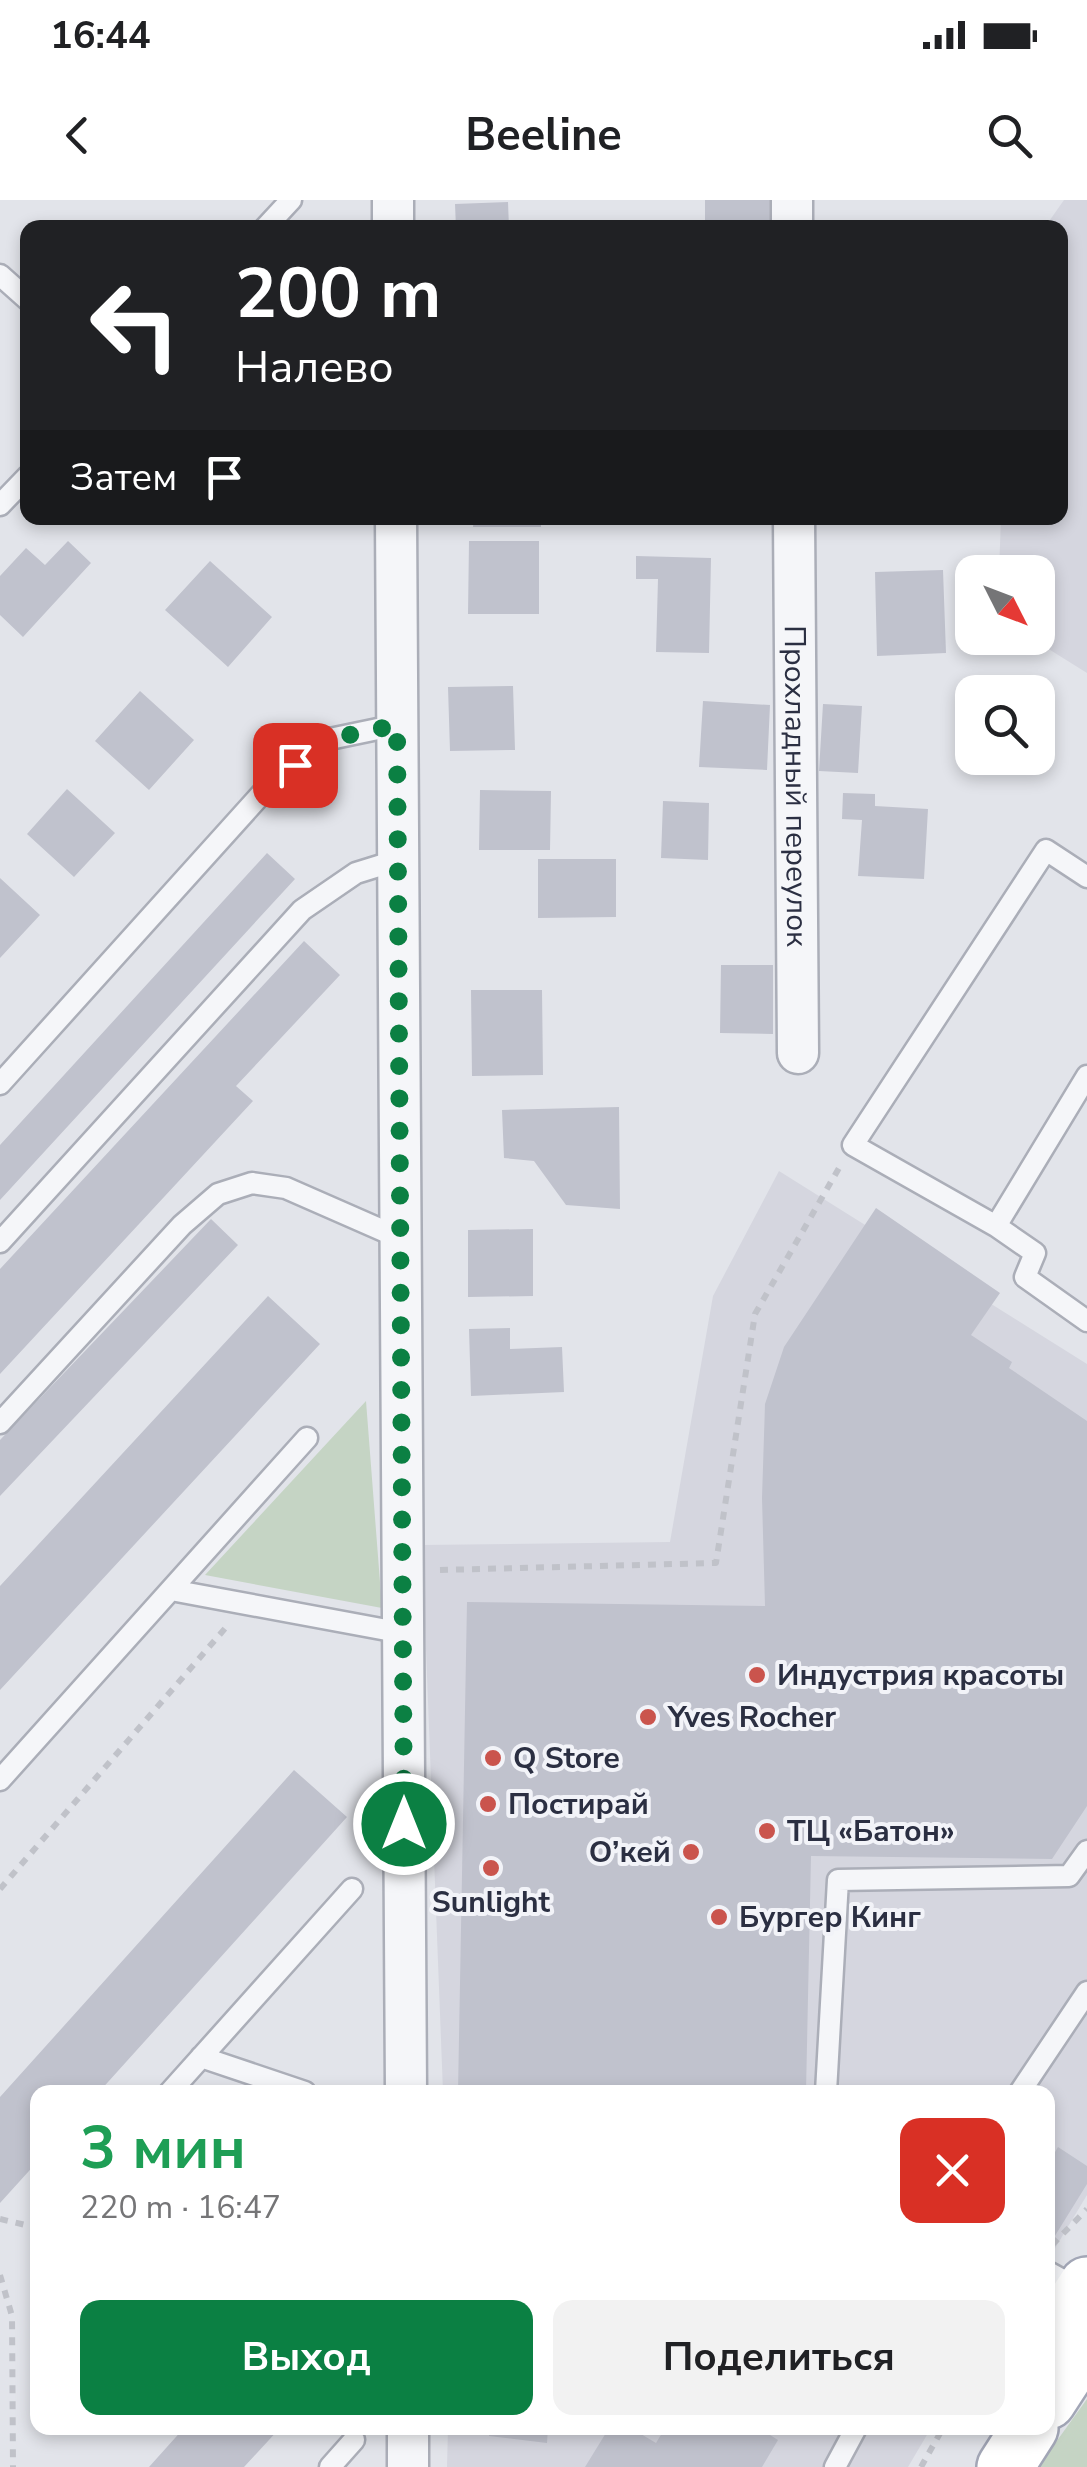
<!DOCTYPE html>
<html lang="ru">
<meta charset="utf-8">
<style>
body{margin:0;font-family:"Nunito Sans",sans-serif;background:#f2f2f2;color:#202124;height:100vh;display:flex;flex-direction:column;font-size:38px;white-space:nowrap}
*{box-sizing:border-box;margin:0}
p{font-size:32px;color:#757577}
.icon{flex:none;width:55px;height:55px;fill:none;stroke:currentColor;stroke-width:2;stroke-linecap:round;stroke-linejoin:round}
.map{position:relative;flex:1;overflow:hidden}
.side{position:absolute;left:30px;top:1885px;width:1025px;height:350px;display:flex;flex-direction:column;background:#fff;border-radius:20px;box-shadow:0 5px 15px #0003}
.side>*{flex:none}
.top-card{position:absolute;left:20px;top:20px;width:1048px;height:305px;border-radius:20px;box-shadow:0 5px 15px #0003;background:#202124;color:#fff;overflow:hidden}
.needle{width:65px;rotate:132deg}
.buttons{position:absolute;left:955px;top:355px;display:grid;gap:20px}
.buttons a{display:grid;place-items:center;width:100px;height:100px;border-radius:20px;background:#fff;box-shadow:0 5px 15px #0003;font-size:50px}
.pin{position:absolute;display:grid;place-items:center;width:85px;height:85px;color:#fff;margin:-42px;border-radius:20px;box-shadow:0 5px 15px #0006}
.me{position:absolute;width:110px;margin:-55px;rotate:0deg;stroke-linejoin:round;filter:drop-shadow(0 0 8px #0008)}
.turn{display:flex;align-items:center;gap:35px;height:210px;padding:0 50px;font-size:45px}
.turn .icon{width:130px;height:130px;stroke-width:2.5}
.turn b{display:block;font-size:70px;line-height:85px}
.then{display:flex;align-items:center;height:95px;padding:0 50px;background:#0003;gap:20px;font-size:38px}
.round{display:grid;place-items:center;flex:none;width:105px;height:105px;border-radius:20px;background:#f2f2f2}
.headline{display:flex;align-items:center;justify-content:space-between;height:170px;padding:0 50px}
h1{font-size:60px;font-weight:700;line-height:75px;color:#1e9e55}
.primary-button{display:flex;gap:20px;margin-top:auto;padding:20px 50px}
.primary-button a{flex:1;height:115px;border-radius:20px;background:#0b8043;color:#fff;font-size:40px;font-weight:700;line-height:115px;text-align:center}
.primary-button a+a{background:#f2f2f2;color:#202124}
.status{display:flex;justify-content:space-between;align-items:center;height:70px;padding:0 50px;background:#fff;direction:ltr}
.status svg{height:28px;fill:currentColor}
header{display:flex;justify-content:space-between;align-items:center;height:130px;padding:0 50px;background:#fff;font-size:45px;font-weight:700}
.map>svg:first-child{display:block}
.built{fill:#d5d6df}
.green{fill:#c5d4c4}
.building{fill:#c0c2cd}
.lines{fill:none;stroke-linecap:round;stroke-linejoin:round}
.lane-casing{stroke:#abaeb8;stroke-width:25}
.street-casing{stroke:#abaeb8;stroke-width:45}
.primary-casing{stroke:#a2a6b6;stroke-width:60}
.path{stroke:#c0c2c9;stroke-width:6;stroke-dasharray:8 8;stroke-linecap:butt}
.lane{stroke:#f5f6f9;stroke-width:20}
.street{stroke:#f5f6f9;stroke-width:40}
.primary{stroke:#fff;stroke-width:55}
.route{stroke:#0b8043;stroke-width:18;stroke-dasharray:0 32.4}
.poi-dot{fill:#ca544d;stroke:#f2f3f8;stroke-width:4}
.labels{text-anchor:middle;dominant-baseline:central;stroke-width:8;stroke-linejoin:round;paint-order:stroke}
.street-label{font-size:30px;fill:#2b2f42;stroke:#f2f3f8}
.poi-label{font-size:30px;font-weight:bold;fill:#2b2f42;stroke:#f2f3f8;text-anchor:start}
</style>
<div class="status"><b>16:44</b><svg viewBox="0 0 49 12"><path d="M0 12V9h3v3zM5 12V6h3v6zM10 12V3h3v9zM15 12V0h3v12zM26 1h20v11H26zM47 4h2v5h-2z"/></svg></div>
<header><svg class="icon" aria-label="back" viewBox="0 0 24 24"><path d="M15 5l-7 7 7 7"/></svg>Beeline<svg class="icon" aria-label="search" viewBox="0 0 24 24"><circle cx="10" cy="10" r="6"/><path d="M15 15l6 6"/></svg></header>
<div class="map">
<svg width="1087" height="2267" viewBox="0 0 1087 2267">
<rect width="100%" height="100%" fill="#e2e4ea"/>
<path class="built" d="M1064,0H1087V473L1031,438H1038V372H999L1001,318H1060V28L1045,27Z
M779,971L1087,1164V1995L1054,2050L1048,2045V1892H443L422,1345L670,1342L713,1096Z
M448,2228H931L908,2267H447Z"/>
<path class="green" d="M366,1201L382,1408L205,1375Z
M1087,2199V2267H1038Z"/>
<path class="building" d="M705,0H781L780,28L705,27Z
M508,2L509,28H456L455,4Z
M474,318H541V327H473Z
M68,341L91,363L23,437L0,415V376L26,348L45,365Z
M469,341H539V414H468Z
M636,356L711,358L709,453L656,452L658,379H636Z
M210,361L272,417L228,467L165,410Z
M943,370L946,453L877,456L875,372Z
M513,486L515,550L450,551L448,487Z
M140,491L194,540L149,590L95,541Z
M703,501L770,505L767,570L699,567Z
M823,504L862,506L858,573L819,571Z
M67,589L115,633L74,677L27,634Z
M480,590L551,591L550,650H479Z
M843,593L875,594V606L928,609L924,679L858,676L862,620L842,619Z
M663,601L709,603L708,660L661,658Z
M267,653L295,679L0,1000V945Z
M538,659H616V717L538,718Z
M0,678L40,715L0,758Z
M304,741L340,775L236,886L253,901L0,1174V1069Z
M721,765H773V834L720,833Z
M471,790H542L543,875L472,876Z
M619,907L620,1009L566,1005L534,961L504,958L502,910Z
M876,1008L1000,1093L971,1135L1012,1162L1009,1168L1087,1221V1606L1052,1659L811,1656L806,1892H458L467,1402L765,1406L762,1298L765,1204L784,1147Z
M211,1019L238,1045L0,1296V1240Z
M533,1029V1096L468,1097V1030Z
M268,1096L320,1144L0,1490V1386Z
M510,1128V1149L562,1147L564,1192L471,1196L469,1129Z
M294,1570L347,1617L99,1892H38V1961L0,2003V1897Z
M1058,1947L1087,1966V1984L1053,2039L1048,2036V1964Z
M184,2228H280L244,2267H149Z
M490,2228H548L547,2243L489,2236Z
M609,2228H631L656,2243L665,2228H759L778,2240L762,2267H585Z"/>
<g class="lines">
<g class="lane-casing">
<path id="lane" d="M265,28L291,0
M0,75L28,100
M0,305L28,276
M1087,677L1046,650L853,945L996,1026L1035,1053L1025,1077L1087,1121
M0,884L265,590L325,540L397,525
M996,1026L1087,876
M0,1042L302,710L356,673L398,660
M0,1223L182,1025L218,994L252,983L286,988L400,1038
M171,1390L403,1433
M0,1580L307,1238
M201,1857L305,1892
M170,1892L352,1689
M826,1892L838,1680L1069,1676L1087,1651
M1020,1892L1087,1792
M1048,2072L1081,2090
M330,2267L354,2240
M835,2267L856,2228"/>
</g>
<g class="street-casing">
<g id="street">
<path d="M393,0V28"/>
<path d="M792,0V28"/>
<path d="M396,318L406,1892"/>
<path id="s1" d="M794,318L798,853"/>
<path d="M408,2228V2267"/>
</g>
</g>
<g class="primary-casing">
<path id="primary" d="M1048,2145L1087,2085
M1048,2201L1087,2141
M1005,2267L1030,2228"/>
</g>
<path class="path" d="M440,1370L716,1363L755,1114L839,968
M0,1689L228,1425
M0,2019L38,2028
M1052,2045L1087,2009
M0,2075L12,2116L13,2267
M921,2267L943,2228"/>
<use href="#lane" class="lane"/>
<use href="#street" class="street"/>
<use href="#primary" class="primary"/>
</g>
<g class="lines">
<path class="route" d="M295,565L325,540L397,525L404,1624"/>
</g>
<g class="poi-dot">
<circle cx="757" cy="1475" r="10"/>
<circle cx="648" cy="1517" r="10"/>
<circle cx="493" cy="1558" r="10"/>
<circle cx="488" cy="1604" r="10"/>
<circle cx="767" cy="1631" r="10"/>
<circle cx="691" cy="1652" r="10"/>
<circle cx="491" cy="1668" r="10"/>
<circle cx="719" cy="1717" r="10"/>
</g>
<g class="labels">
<g class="street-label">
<text stroke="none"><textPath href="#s1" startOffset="268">Прохладный переулок</textPath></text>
</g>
<g class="poi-label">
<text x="777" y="1475">Индустрия красоты</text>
<text x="668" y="1517">Yves Rocher</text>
<text x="513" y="1558">Q Store</text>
<text x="508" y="1604">Постирай</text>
<text x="787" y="1631">ТЦ «Батон»</text>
<text x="671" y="1652" text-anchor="end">О’кей</text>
<text x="491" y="1702" text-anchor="middle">Sunlight</text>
<text x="739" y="1717">Бургер Кинг</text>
</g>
</g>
</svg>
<div class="buttons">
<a><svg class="needle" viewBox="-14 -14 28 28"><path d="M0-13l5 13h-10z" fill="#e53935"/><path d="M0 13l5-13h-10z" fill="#757577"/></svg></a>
<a><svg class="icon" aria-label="search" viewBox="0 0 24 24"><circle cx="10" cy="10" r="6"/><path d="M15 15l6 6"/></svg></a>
</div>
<div class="pin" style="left:295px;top:565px;background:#d93025"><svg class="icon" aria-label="arrive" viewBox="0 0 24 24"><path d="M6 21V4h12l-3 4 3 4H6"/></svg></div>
<svg class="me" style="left:404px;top:1624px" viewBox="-20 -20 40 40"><circle r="17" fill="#0b8043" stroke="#fff" stroke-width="3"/><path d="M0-11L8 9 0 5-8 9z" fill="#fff"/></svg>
<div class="top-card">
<div class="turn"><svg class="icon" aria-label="left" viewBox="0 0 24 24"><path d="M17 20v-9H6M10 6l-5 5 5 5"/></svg><div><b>200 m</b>Налево</div></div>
<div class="then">Затем<svg class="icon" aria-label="arrive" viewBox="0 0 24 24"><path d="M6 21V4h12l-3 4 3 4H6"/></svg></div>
</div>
<section class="side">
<div class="headline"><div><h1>3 мин</h1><p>220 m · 16:47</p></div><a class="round" style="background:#d93025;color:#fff"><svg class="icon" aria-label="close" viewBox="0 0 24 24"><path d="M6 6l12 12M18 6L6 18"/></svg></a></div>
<div class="primary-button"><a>Выход</a><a>Поделиться</a></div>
</section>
</div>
